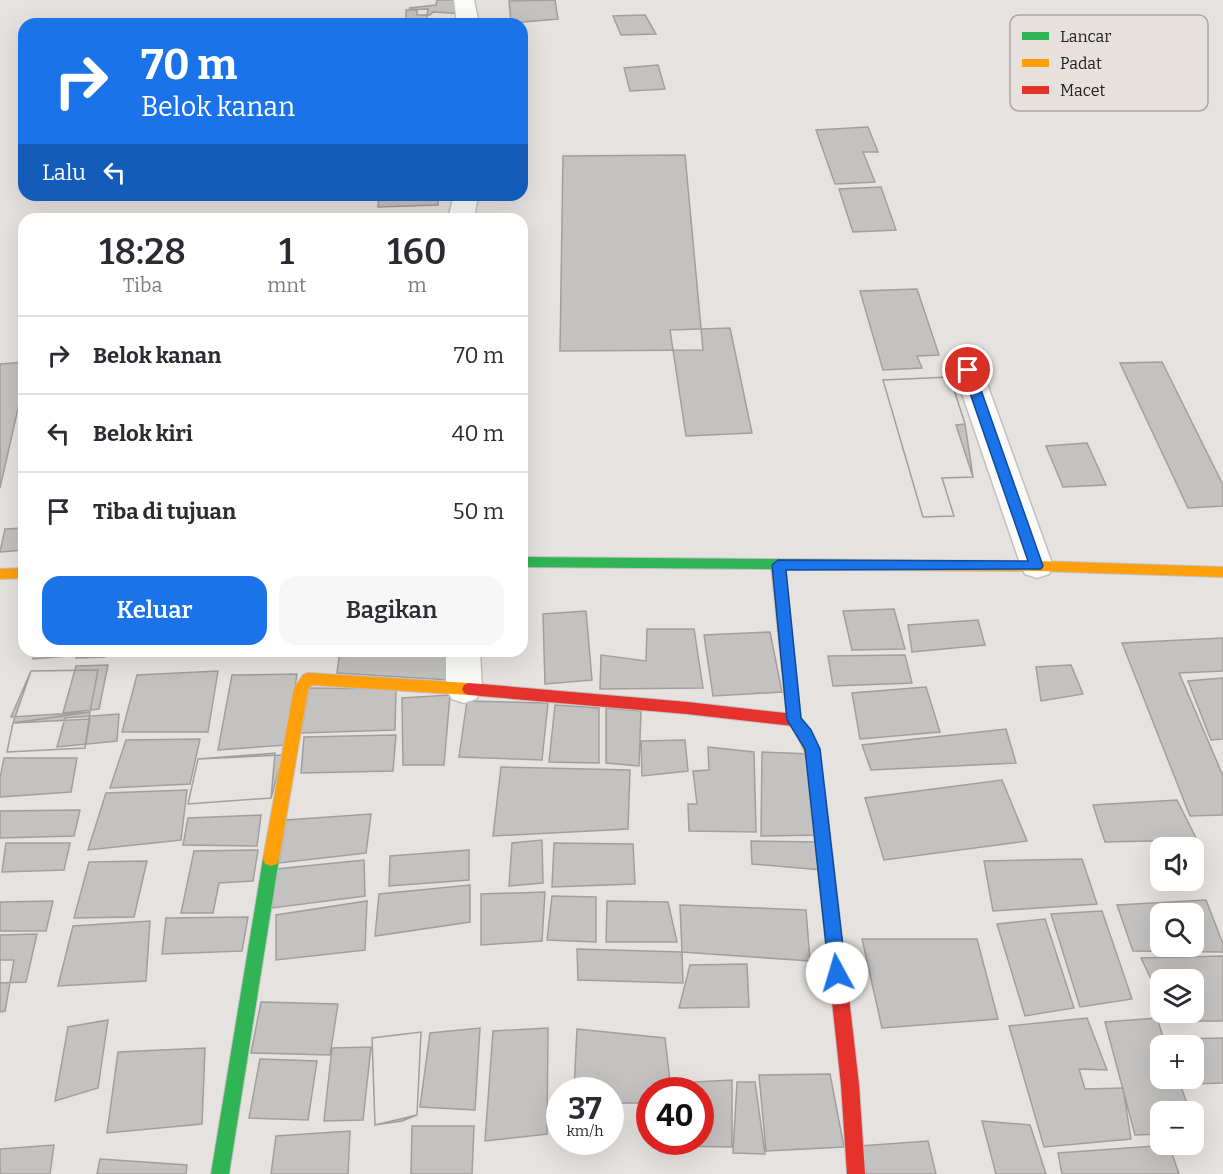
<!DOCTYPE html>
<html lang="id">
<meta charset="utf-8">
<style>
body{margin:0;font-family:Bitter,serif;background:#f7f7f7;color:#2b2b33;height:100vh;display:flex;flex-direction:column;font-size:22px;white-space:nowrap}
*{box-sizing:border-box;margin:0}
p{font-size:20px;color:#7c7c81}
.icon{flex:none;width:33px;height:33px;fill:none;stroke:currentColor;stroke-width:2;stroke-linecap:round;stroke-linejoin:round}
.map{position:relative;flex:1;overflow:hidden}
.sheet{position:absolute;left:18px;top:213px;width:510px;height:444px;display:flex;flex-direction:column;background:#fff;border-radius:18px;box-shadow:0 6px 24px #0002}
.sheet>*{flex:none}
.banner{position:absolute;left:18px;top:18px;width:510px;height:183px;border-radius:18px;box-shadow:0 6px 24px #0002;background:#1a73e8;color:#fff;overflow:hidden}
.tools{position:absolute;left:1150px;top:837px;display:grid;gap:12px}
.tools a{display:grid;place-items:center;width:54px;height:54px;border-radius:12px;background:#fff;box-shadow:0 6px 24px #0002;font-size:30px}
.speed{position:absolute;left:546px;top:1077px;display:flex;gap:12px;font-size:30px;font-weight:700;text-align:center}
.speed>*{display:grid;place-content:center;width:78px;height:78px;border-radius:50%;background:#fff;box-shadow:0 6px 24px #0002;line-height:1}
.speed small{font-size:15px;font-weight:400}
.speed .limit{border:9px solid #d22;background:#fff;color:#111}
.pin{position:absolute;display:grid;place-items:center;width:51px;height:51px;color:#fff;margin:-26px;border:3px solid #fff;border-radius:50%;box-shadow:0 2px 6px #0007}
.me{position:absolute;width:66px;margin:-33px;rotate:354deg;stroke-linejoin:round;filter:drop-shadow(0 0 4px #0008)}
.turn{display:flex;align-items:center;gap:21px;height:126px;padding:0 24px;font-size:27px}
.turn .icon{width:78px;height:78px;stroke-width:2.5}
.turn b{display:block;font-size:42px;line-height:51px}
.then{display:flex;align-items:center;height:57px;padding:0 24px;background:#0003;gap:12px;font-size:22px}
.eta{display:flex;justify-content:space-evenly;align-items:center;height:102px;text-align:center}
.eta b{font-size:36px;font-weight:600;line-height:42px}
.primary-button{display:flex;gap:12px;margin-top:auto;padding:12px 24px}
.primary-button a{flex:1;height:69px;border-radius:18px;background:#1a73e8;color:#fff;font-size:24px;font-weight:600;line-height:69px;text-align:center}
.primary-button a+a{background:#f7f7f7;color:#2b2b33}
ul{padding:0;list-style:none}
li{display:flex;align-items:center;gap:18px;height:78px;padding:0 24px;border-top:2px solid #e1e1e2}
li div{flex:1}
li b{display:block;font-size:22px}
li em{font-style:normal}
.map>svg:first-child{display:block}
.building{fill:#c4c2c0;stroke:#a19f9d;stroke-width:1.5;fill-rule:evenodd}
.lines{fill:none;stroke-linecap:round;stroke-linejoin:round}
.street-casing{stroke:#c2c0be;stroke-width:3}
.fast-casing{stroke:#c2c0be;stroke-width:2}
.slow-casing{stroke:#c2c0be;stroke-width:2}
.jam-casing{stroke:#c2c0be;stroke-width:2}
.street{fill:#fbfbfa;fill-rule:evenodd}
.fast{fill:#30b455;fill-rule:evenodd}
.slow{fill:#ff9f0a;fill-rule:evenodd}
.jam{fill:#e5322d;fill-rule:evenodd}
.route{fill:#1a73e8;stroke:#114b97;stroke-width:1.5}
.key{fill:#e7e1dd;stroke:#aca7a4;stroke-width:1.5}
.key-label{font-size:16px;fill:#22201f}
</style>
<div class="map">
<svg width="1223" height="1174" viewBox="0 0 1223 1174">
<rect width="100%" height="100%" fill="#e5e2df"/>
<path class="building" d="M437,0H462L465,14L433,12L430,15H417V10L409,8L436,5Z
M555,0L558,19L511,23L509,1Z
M428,9L426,24H406V10Z
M645,15L656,34L621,35L613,16Z
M658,65L665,89L630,91L624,68Z
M868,127L878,152H863L875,182L835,184L816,130Z
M685,155L703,350L560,351L563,156Z
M881,187L896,230L853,232L839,189Z
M379,195H438V205L378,207Z
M917,289L939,355L917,356L922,368L883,370L860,291Z
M730,328L752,433L686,436L670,330Z
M24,362V382L0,488V364Z
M1162,362L1223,485V506L1188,508L1120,363Z
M950,377L965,424L956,425L973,477L942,478L954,516L923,517L883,380Z
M950,377L965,424L973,477L942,478L954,516L923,517L883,380Z
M1087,443L1106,485L1063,487L1046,446Z
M24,528V550L0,552L5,529Z
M894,609L905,649L852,650L843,611Z
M586,611L592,680L545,684L543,614Z
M978,620L985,645L912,652L908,625Z
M647,629H694L703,688L600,689L601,655L646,661Z
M770,632L782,692L713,696L704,635Z
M1223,638V671L1179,673L1223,776V815L1190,816L1122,643Z
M35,651H70L68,656L33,659Z
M78,651H106L105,657L76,658Z
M340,651H447L449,680L337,673Z
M905,655L912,683L833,686L828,656Z
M108,665L99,709L63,713L76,666Z
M1071,665L1083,694L1041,701L1036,667Z
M98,670L90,712L11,717L31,671Z
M98,670L90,712L13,723L31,671Z
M218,671L208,732H122L137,675Z
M297,674L286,745L218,750L232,675Z
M1223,678V739L1211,740L1188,681Z
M926,687L940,732L860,739L852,693Z
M309,688L396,689L395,730L301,733Z
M450,695L444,765H403L402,698Z
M467,701L548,703L542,760L459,757Z
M555,705L599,708V763L549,762Z
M606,708L641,711L639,766L606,763Z
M90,712L85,748L7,752L13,723Z
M119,714L117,741L57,747L65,718Z
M90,719L85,748L7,752L13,723Z
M1006,729L1016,763L871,770L862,745Z
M396,735L393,771L301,773L304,737Z
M200,739L190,784L110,788L126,740Z
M685,740L688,771L642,776L641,741Z
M708,747L754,752L756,832L689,831L688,804H697L693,771L709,770Z
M762,752L810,754L821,835L761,836Z
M275,753L271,798L188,804L198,759Z
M283,755L271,798L188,804L198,759Z
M4,758H77L71,792L0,797V778Z
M501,767L630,770L628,829L493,836Z
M1002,780L1027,841L884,860L865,798Z
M187,790L181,840L88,850L106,793Z
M1177,800L1197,840L1105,842L1093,805Z
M80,810L74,836L0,838V811Z
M371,814L366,853L279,863L286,820Z
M261,815L257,846L183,845L188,818Z
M542,840L543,883L509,886L512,843Z
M751,841L820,842L822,870L752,864Z
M6,843H70L64,870L2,872Z
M554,843L633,844L635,884L552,887Z
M258,850L253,881L219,883L213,913H181L194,851Z
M469,850V880L389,886L390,856Z
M1082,859L1097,904L993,911L984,861Z
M364,860L365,896L272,908L276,869Z
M147,861L134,917L74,918L89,862Z
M470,885V922L375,936L379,894Z
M545,892L542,941L481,945V894Z
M552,896L596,897V942L547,940Z
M1206,900L1223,944V952L1133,951L1117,905ZM1161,914H1194V946H1161Z
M53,901L46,931H0V902Z
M367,901L365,950L276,960V915Z
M607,901L668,902L677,942H606Z
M680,905L806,910L810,961L682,952Z
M1102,911L1132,999L1080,1007L1051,914Z
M248,917L242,951L162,954L166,918Z
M1045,919L1074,1008L1025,1016L997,924Z
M150,921L146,981L58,986L73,926Z
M37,934L26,982L0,983V935Z
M862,939H977L998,1019L882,1028Z
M577,949L682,952L683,983L578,980Z
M1223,956V1021H1171L1167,1012H1194V980H1161V1000L1141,958Z
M0,960H14L5,1011L0,1012Z
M747,964L749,1007L679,1008L690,965Z
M261,1002L338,1004L330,1055L251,1053Z
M1087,1018L1107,1070L1079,1069L1085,1089L1123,1088L1131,1139L1044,1147L1009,1026Z
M1157,1018L1166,1046H1161V1078H1178L1190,1112H1161V1134L1135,1135L1105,1022Z
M108,1020L98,1088L55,1101L68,1027Z
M480,1028L475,1110L420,1107L430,1033Z
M548,1028L547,1134L485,1141L493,1031Z
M577,1029L665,1038L671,1090H650V1103H610V1090H574Z
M421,1032L417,1115L402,1121L375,1125L372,1038Z
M421,1032L417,1115L375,1125L372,1038Z
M1223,1038V1083L1193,1084L1191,1078H1194V1046H1178L1175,1039Z
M371,1047L363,1120L324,1121L332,1048Z
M205,1048L202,1124L107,1133L118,1052Z
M260,1059L317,1061L308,1120L249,1118Z
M830,1074L844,1147L766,1151L759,1075Z
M732,1080V1147L680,1146V1142H700V1090H676V1083Z
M737,1082H755L765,1154L733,1153Z
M982,1121L1030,1125L1046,1174H996Z
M412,1126H474L472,1174H411Z
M350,1131L348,1174H271L276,1136Z
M928,1141L936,1174H866L860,1146Z
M54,1145L50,1174H0V1149Z
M1169,1145L1179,1174H1062L1058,1153Z
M100,1159L187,1165L186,1174H97Z"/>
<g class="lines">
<g class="street-casing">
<path id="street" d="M454,0H474L479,24H457Z
M454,195H478L474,219H448Z
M968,361L978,364L982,370L1053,566L1049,574L1037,578L1025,574L1021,566L954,370L958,364Z
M446,651H480L482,689L476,699L464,703L452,699L446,689Z"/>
</g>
<g class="fast-casing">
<path id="fast" d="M522,557L875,560L882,565L875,570L522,567Z
M271,852L277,854L279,859L229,1174H211L263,859L265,854Z"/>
</g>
<g class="slow-casing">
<path id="slow" d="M778,560L785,565L801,718L814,738L820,753L828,815L825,820L820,822L815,820L812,815L805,753L797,735L787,720L771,565Z
M875,560L1037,561L1223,567V577L1037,571L875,570L868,565Z
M24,568V578L0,579V569Z
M308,673L469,683L474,685L476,689L474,693L469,695L312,685L308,690L279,859L277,864L271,866L265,864L263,859L294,688L303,675Z"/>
</g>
<g class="jam-casing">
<path id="jam" d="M469,683L687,702L794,714L799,716L801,720L799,724L794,726L687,714L469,695L464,693L462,689L464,685Z
M820,808L825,810L828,815L859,1085L865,1174H847L841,1085L812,815L815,810Z"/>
</g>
<use href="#street" class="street"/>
<use href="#fast" class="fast"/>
<use href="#slow" class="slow"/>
<use href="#jam" class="jam"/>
</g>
<path class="route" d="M968,366L974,370L1043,566L1041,569L786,570L801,718L811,730L820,749L846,973L843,979L837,981L831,979L829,973L805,749L787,720L772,565L778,560L1028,561L962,370Z"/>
<rect x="1010" y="15" width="198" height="96" rx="9" class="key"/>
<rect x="1022" y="32" width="27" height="8" fill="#30b455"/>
<rect x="1022" y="59" width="27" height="8" fill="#ff9f0a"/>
<rect x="1022" y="86" width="27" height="8" fill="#e5322d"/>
<g class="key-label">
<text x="1060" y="42">Lancar</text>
<text x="1060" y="69">Padat</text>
<text x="1060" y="96">Macet</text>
</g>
</svg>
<div class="tools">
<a><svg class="icon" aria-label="sound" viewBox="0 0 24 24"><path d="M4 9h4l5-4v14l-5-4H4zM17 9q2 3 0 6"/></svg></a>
<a><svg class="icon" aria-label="search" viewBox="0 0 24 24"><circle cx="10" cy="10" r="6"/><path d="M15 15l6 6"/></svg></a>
<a><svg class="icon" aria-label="layers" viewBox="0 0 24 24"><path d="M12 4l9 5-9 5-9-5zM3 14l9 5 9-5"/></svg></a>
<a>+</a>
<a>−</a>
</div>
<div class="speed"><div>37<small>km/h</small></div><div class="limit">40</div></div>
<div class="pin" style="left:968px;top:370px;background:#d93025"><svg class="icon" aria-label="arrive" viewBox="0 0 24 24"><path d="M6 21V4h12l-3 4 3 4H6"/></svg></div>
<svg class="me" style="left:837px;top:973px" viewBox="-20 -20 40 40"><circle r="19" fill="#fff"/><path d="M0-13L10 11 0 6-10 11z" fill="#1a73e8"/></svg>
<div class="banner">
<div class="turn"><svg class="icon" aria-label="right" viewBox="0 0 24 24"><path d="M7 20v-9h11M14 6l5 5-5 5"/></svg><div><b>70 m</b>Belok kanan</div></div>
<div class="then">Lalu<svg class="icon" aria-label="left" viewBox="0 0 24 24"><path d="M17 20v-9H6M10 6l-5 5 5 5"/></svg></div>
</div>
<section class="sheet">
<div class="eta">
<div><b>18:28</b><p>Tiba</p></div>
<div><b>1</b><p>mnt</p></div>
<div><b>160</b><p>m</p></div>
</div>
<ul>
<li><svg class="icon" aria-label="right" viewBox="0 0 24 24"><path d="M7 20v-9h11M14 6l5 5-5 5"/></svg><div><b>Belok kanan</b></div><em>70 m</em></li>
<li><svg class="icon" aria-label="left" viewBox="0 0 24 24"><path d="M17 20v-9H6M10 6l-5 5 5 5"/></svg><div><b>Belok kiri</b></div><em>40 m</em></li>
<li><svg class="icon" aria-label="arrive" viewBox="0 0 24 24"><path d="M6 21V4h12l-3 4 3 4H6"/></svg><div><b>Tiba di tujuan</b></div><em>50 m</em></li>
</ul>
<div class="primary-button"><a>Keluar</a><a>Bagikan</a></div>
</section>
</div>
